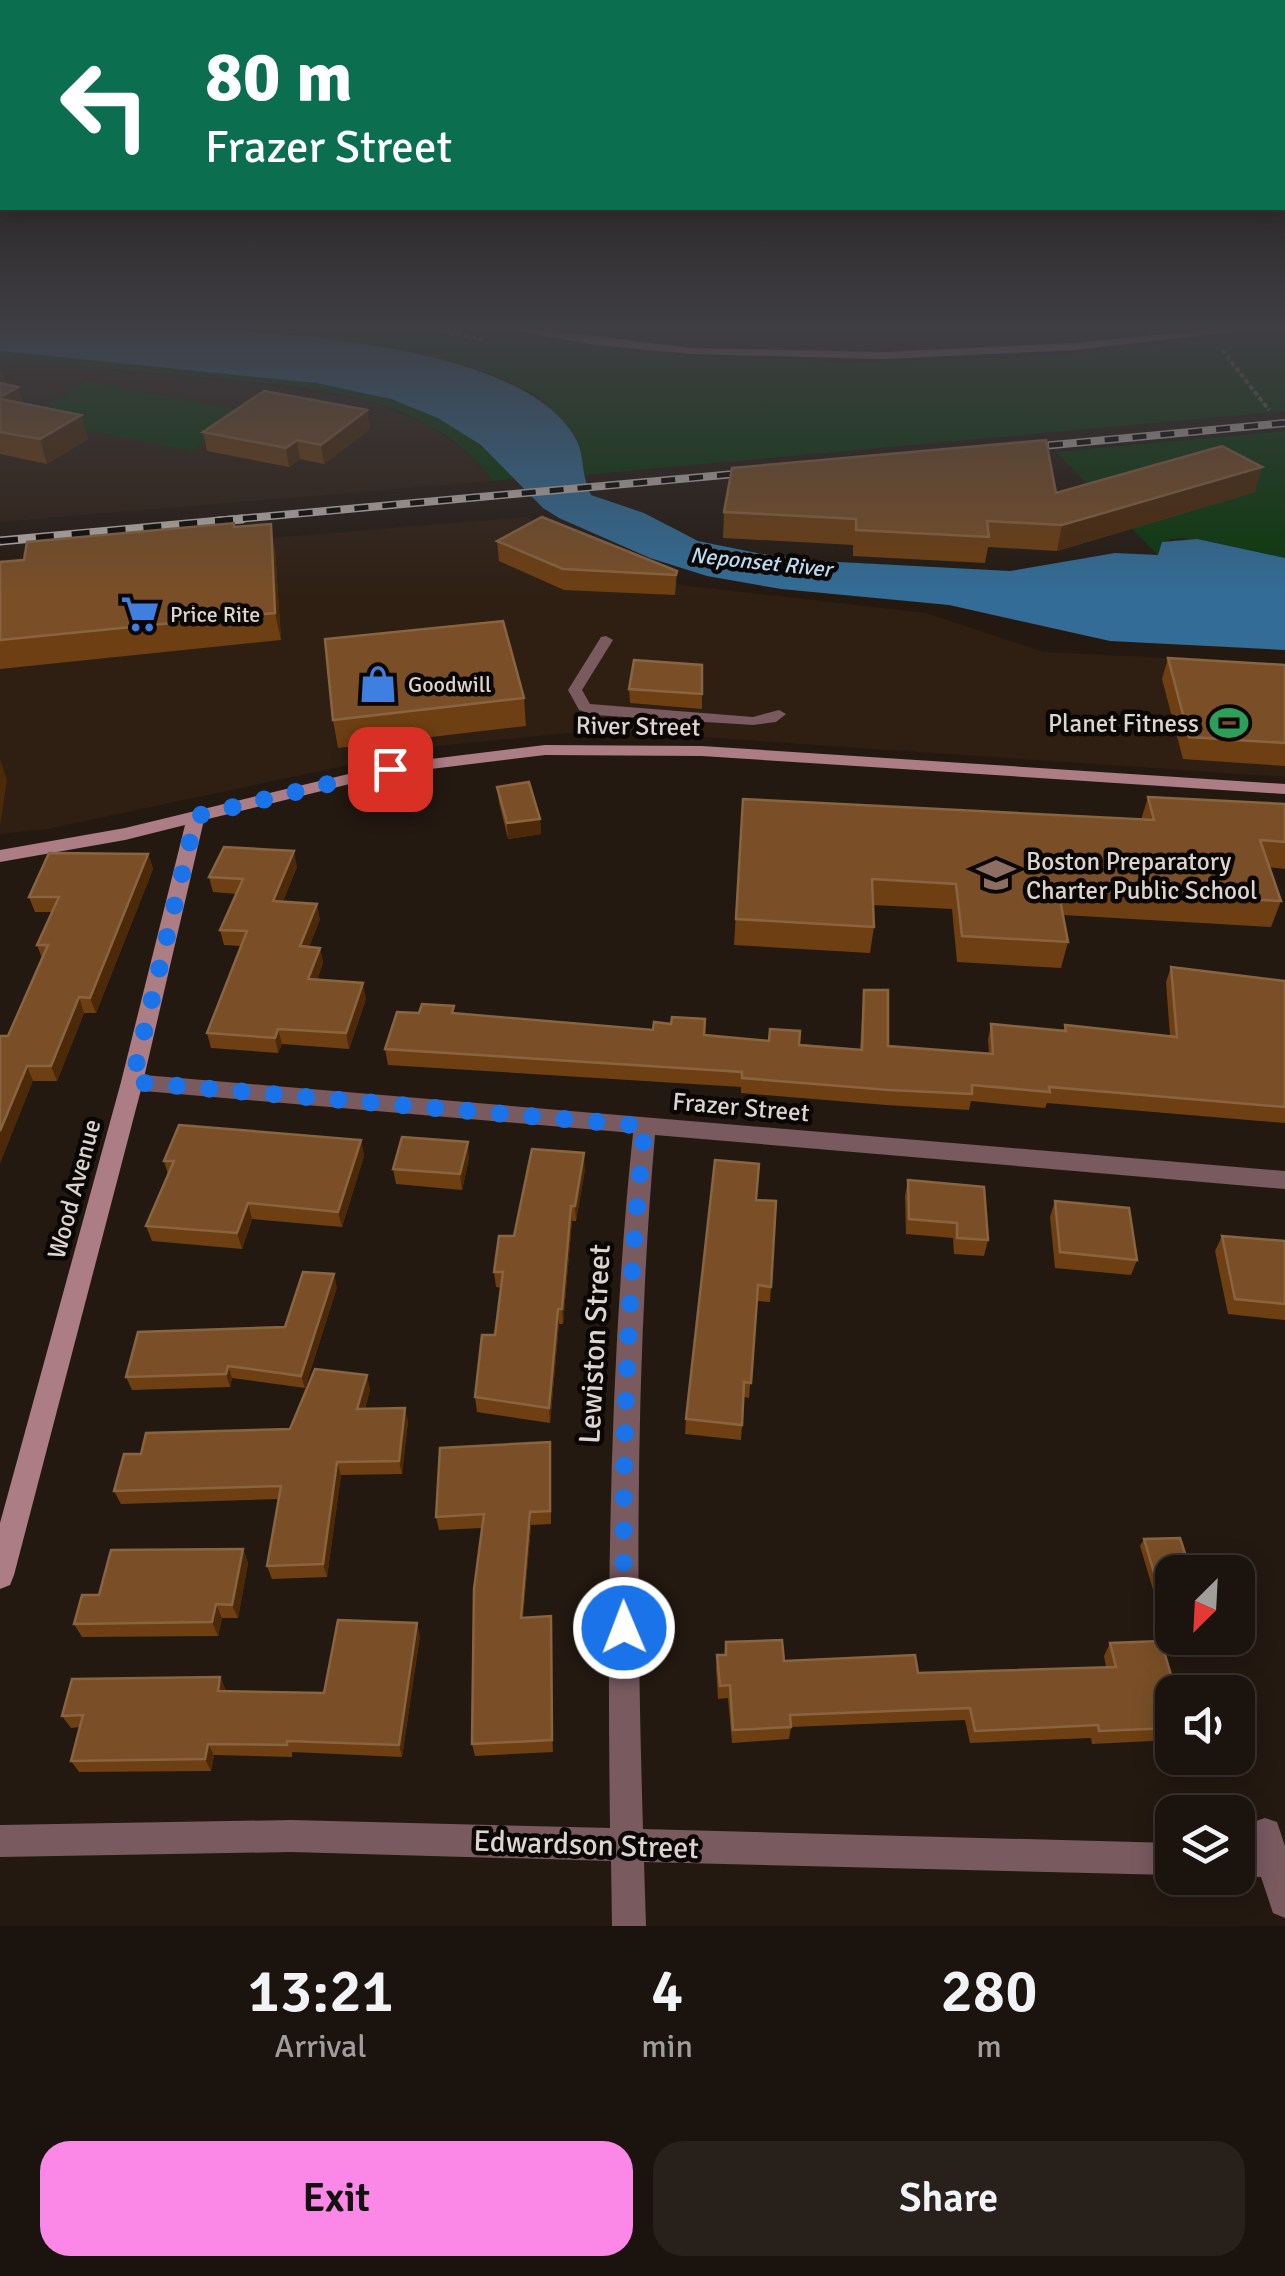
<!DOCTYPE html>
<style>
body{margin:0;font-family:Signika,sans-serif;background:#28201b;color:#f1f3f6;height:100vh;display:flex;flex-direction:column;font-size:38px;white-space:nowrap}
*{box-sizing:border-box;margin:0}
p{font-size:32px;color:#a09e9d}
.icon{flex:none;width:55px;height:55px;fill:none;stroke:currentColor;stroke-width:2;stroke-linecap:round;stroke-linejoin:round}
.map{position:relative;height:1926px;overflow:hidden}
.panel{display:flex;flex-direction:column;background:#1b130d;flex:1}
.panel>*{flex:none}
.guide{position:absolute;left:0px;top:0px;width:1285px;height:210px;box-shadow:0 5px 25px #0003,0 0 0 2px #39322e;background:#0b6e4f;color:#fff;overflow:hidden}
.needle{width:65px;rotate:204deg}
.tools{position:absolute;left:1155px;top:1555px;display:grid;gap:20px}
.tools a{display:grid;place-items:center;width:100px;height:100px;border-radius:20px;background:#1b130d;box-shadow:0 5px 25px #0003,0 0 0 2px #39322e;font-size:50px}
.pin{position:absolute;display:grid;place-items:center;width:85px;height:85px;color:#fff;margin:-42px;border-radius:20px;box-shadow:0 5px 15px #0006}
.me{position:absolute;width:110px;margin:-55px;rotate:359deg;stroke-linejoin:round;filter:drop-shadow(0 0 8px #0008)}
.turn{display:flex;align-items:center;gap:35px;height:210px;padding:0 40px;font-size:45px}
.turn .icon{width:130px;height:130px;stroke-width:2.5}
.turn b{display:block;font-size:70px;line-height:85px}
.eta{display:flex;justify-content:space-evenly;align-items:center;height:170px;text-align:center}
.eta b{font-size:60px;font-weight:600;line-height:70px}
.primary-button{display:flex;gap:20px;margin-top:auto;padding:20px 40px}
.primary-button a{flex:1;height:115px;border-radius:30px;background:#fb87e6;color:#111;font-size:40px;font-weight:600;line-height:115px;text-align:center}
.primary-button a+a{background:#28201b;color:#f1f3f6}
.map>svg:first-child{display:block}
.built{fill:#2f1f13}
.green{fill:#0a390c}
.water{fill:#336d97}
.lines{fill:none;stroke-linecap:round;stroke-linejoin:round}
.path{stroke:#6d635c;stroke-width:4;stroke-dasharray:5 2.5;stroke-linecap:butt}
.lane{fill:#785a5f;fill-rule:evenodd}
.street{fill:#785a5f;fill-rule:evenodd}
.secondary{fill:#ad7d85;fill-rule:evenodd}
.rail-far1-casing{stroke:#bcb4ae;stroke-width:8}
.rail-casing{stroke:#bcb4ae;stroke-width:9}
.rail-far1{stroke:#0a0604;stroke-width:5;stroke-dasharray:14;stroke-linecap:butt}
.rail{stroke:#0a0604;stroke-width:6;stroke-dasharray:18;stroke-linecap:butt}
.wall{fill:#6e3f12}
.shaded-wall{fill:#4c2909}
.building{fill:#7a4f27;stroke:#896441;stroke-width:2.5}
.route{stroke:#1a73e8;stroke-width:18;stroke-dasharray:0 32.4}
.labels{text-anchor:middle;dominant-baseline:central;stroke-width:9;stroke-linejoin:round;paint-order:stroke}
.far-water-label{font-size:22px;font-style:italic;fill:#bbdaf3;stroke:#0a0604}
.far-poi-label{font-size:22px;fill:#dcd4cf;stroke:#0a0604;text-anchor:start}
.poi-label{font-size:25px;fill:#dcd4cf;stroke:#0a0604;text-anchor:end}
.street-label{font-size:25px;fill:#dcd4cf;stroke:#0a0604}
.near-street-label{font-size:30px;fill:#dcd4cf;stroke:#0a0604}
</style>
<div class="map">
<svg width="1285" height="1926" viewBox="0 0 1285 1926">
<rect width="100%" height="100%" fill="#241911"/>
<path class="built" d="M0,360L243,382L366,400L424,422L466,451L493,481L0,522Z
M526,517L681,585L926,613L1044,652L1285,664V777L599,730L438,746L47,829L0,834V560Z"/>
<path class="green" d="M198,327H466L649,353L843,363L1061,356L1285,331V411L583,475C584,459 574,447 565,434C560,425 555,415 549,407C500,351 274,334 198,327Z
M0,351C69,358 137,365 206,372C314,383 440,386 514,479L493,481C426,389 301,387 199,377C133,371 66,365 0,360Z
M88,381L250,412L191,451L24,418Z
M1285,431V558L1182,538L1169,539L1158,555L1056,452Z"/>
<path class="water" d="M0,327C133,327 469,319 562,420C591,452 576,462 591,495L644,513L698,541L762,554L820,561L1010,571L1115,553L1158,555L1162,542L1197,539L1285,558V650L1110,641L949,605L781,589L707,576L650,558L559,518L543,508L481,445L438,418L391,399L316,383L0,351Z"/>
<g class="lines">
<path class="path" d="M420,327L483,339
M1222,350L1269,410"/>
<path class="lane" d="M606,636L613,640L582,690L590,704L753,717L779,710L786,714L776,722L753,725L594,715L579,710L568,690L601,637Z"/>
<path class="street" d="M132,1074L1285,1171V1189L655,1135C635,1366 636,1597 643,1829L1172,1843V1875L644,1862L646,1926H612L611,1861L291,1852L0,1857V1825L291,1820L610,1828C607,1596 609,1364 633,1133L132,1090L124,1088L121,1082L124,1076Z
M1265,1818L1277,1822L1285,1846V1918L1273,1913L1261,1877L1238,1876V1844H1252L1249,1834L1253,1822Z"/>
<path class="secondary" d="M494,327H523L691,348L883,352L1075,343L1233,327H1272L1075,350L883,359L691,354L595,345Z
M545,745L702,746L1285,784V794L702,756L545,755L390,774L204,820L143,1082L14,1575L10,1585L0,1589V1523L121,1082L185,825L125,840L0,862V850L125,828L390,764Z"/>
<g class="rail-far1-casing">
<path id="rail-far1" d="M1021,448L1285,423
M215,521L757,472"/>
</g>
<g class="rail-casing">
<path id="rail" d="M0,541L242,519"/>
</g>
<use href="#rail-far1" class="rail-far1"/>
<use href="#rail" class="rail"/>
</g>
<path class="wall" d="M0,365L6,384L18,387L23,403L81,415L88,439L47,464L0,454Z
M367,410L370,429L324,464L300,459L289,467L207,451L203,432Z
M1255,492L1057,551L988,547L985,563L853,556V545L723,538L724,512Z
M235,527L275,549L281,640L0,669V562L24,560Z
M497,541L677,571L675,595L564,590L499,561Z
M1168,658L1285,665V766L1183,759L1162,679Z
M702,665V709L630,703L629,689Z
M524,698L526,726L338,748L333,720Z
M497,787L540,819L541,834L508,839L499,802Z
M1148,797L1284,804L1285,803V869L1269,867L1281,901L1271,927L1063,915L1068,942L1061,968L957,962L952,909L873,905L874,927L870,953L734,945L743,799L1141,820Z
M148,854L153,869L96,1013H84L57,1081H33L8,1036L42,958L37,945L52,912H35L29,897Z
M297,867L283,901L320,919L309,947L320,948L323,963L317,980L366,999L349,1049L282,1044L278,1053L211,1048L207,1033L241,946L224,945L220,930L237,894L213,892L209,877Z
M1171,967L1285,981V1123L1047,1103L1045,1108L971,1101L969,1110L886,1105L741,1093V1087L388,1065L385,1049L419,1013L454,1014L860,1049L864,990L888,1046L989,1053L988,1040L991,1024L1063,1031L1065,1025L1170,1036L1166,982Z
M361,1140L364,1156L342,1227L252,1219L242,1249L152,1241L146,1226L168,1174L164,1161Z
M469,1158L462,1190L396,1184L393,1169Z
M585,1169L576,1221H572L563,1324H559L550,1423L477,1412L475,1397L495,1335L501,1288L496,1287L494,1272L514,1236Z
M908,1180L988,1240L984,1256L954,1254L953,1238L906,1234L905,1196Z
M756,1200L771,1287L770,1302L757,1301L749,1398L744,1397L741,1440L685,1434L686,1419Z
M1055,1201L1137,1260L1131,1275L1055,1268L1050,1217Z
M1222,1236L1285,1241V1320L1228,1314L1215,1251Z
M337,1287L305,1388L232,1378L230,1387L132,1390L126,1377L285,1327Z
M370,1389L365,1409L408,1421L402,1474L341,1475L327,1577L272,1579L267,1566L279,1499L121,1504L114,1491L141,1454L290,1429Z
M551,1456V1524L531,1525L523,1617L551,1616L553,1752L475,1756L472,1744L482,1528L439,1530L436,1517Z
M1144,1539L1172,1572V1612L1160,1613L1140,1546Z
M243,1549L248,1563L238,1618H222L218,1636L82,1637L74,1624L99,1595Z
M420,1635L402,1757L292,1752V1757L214,1755L211,1771L79,1772L71,1761L80,1727L71,1728L62,1716L220,1677L226,1691L324,1693Z
M726,1642L784,1661L918,1673L1106,1667L1104,1656L1110,1643L1172,1692V1740L1092,1744L1091,1738L970,1743L965,1720L791,1727L789,1739L732,1743L728,1698L718,1699L716,1668L717,1655H724Z"/>
<path class="shaded-wall" d="M0,365L6,386L0,389Z
M18,387L25,410L0,407V397Z
M367,410L370,429L324,464L321,445Z
M81,415L88,439L47,464L40,439Z
M297,440L300,459L289,467L286,448Z
M1262,467L1255,492L1057,551L1062,525Z
M271,524L275,549L281,640L275,613Z
M0,759L7,780L0,826Z
M540,819L541,834L508,839L507,823Z
M294,851L297,867L277,916L273,901Z
M148,854L153,869L96,1013L90,998Z
M317,904L320,919L303,962L300,946Z
M320,948L323,963L311,995L308,979Z
M363,983L366,999L349,1049L346,1033Z
M79,997L84,1013L57,1081L51,1066Z
M278,1029L282,1044L278,1053L275,1038Z
M27,1066L33,1081L0,1164V1131Z
M361,1140L364,1156L342,1227L338,1212Z
M468,1142L469,1158L462,1190L460,1174Z
M584,1153L585,1169L576,1221L575,1206Z
M248,1203L252,1219L242,1249L237,1233Z
M571,1206L572,1221L563,1324L562,1309Z
M334,1274L337,1287L305,1388L301,1376Z
M558,1309L559,1324L550,1423L549,1408Z
M228,1366L232,1378L230,1387L226,1374Z
M367,1375L370,1389L361,1422L357,1409Z
M405,1408L408,1421L402,1474L399,1461Z
M337,1462L341,1475L327,1577L323,1564Z
M530,1512L531,1525L522,1630L521,1618Z
M243,1549L248,1563L238,1618L232,1605Z
M216,1604L222,1618L218,1636L212,1622Z
M551,1616L552,1629L553,1752L552,1740Z
M417,1623L420,1635L402,1757L399,1745Z
M220,1677L226,1690L224,1703L218,1691Z
M208,1744L214,1755L211,1771L205,1759Z"/>
<path class="building" d="M0,383L18,387L0,397Z
M264,391L367,410L321,445L297,440L286,448L203,432Z
M0,399L81,415L40,439L0,432Z
M1046,440L1056,493L1222,446L1262,467L1062,525L987,521L989,537L856,530V519L724,512L732,468Z
M542,517L677,571L676,575L563,569L497,541Z
M234,523V527L271,524L275,613L0,640V562L24,560L27,542Z
M503,621L524,698L333,720L325,639Z
M1168,658L1285,665V743L1189,737Z
M634,660L702,665V694L629,689Z
M529,782L540,819L507,823L497,787Z
M1148,797L1285,804V842L1260,840L1281,901L1058,889L1068,942L962,936L956,884L872,879L874,927L736,919L743,799L1154,820Z
M224,847L294,851L273,901L317,904L300,946L320,948L308,979L363,983L346,1033L278,1029L275,1038L207,1033L247,931L220,930L243,879L209,877Z
M49,853L148,854L90,998L79,997L51,1066H27L0,1131V1036H8L48,945H37L59,897H29Z
M1171,967L1285,981V1107L1049,1087L1050,1092L972,1085V1094L889,1090L742,1078V1072L385,1049L397,1012L419,1013L422,1004L454,1006L452,1013L653,1030L654,1022L671,1024L672,1017L705,1019L704,1035L769,1041L770,1029L800,1031L799,1045L862,1050L864,990H888V1046L993,1054L991,1024L1066,1031L1065,1025L1177,1037Z
M179,1125L361,1140L338,1212L248,1203L237,1233L146,1226L174,1161H164Z
M402,1137L468,1142L460,1174L393,1169Z
M532,1149L584,1153L575,1206H571L562,1309H558L549,1408L475,1397L482,1335H495L503,1272H494L499,1236H514Z
M715,1160L759,1164L756,1200L776,1201L771,1287L758,1285L751,1383L744,1382L742,1425L686,1419Z
M908,1180L984,1187L988,1240L957,1238V1223L909,1219Z
M1055,1201L1129,1208L1137,1260L1060,1252Z
M1222,1236L1285,1241V1304L1235,1299Z
M303,1272L334,1274L301,1376L228,1366L226,1374L126,1377L138,1332L285,1327Z
M315,1369L367,1375L357,1409L405,1408L399,1461L337,1462L323,1564L267,1566L281,1486L114,1491L124,1454H141L146,1433L290,1429Z
M550,1442V1511L530,1512L521,1618L551,1616L552,1740L472,1744L474,1589L484,1514L436,1517L440,1448Z
M1180,1538L1191,1572H1172V1606H1164L1144,1539Z
M243,1549L232,1605L216,1604L212,1622L74,1624L82,1595H99L111,1550Z
M338,1620L417,1623L399,1745L287,1741V1745L208,1744L205,1759L71,1761L83,1715L62,1716L72,1679L220,1677L218,1691L324,1693Z
M782,1640L784,1661L915,1655L918,1673L1116,1667L1110,1643L1161,1641L1176,1692H1172V1728L1099,1731L1098,1725L975,1731L970,1708L790,1715L791,1727L733,1730L730,1685L720,1686L717,1655H726V1642Z"/>
<linearGradient id="sky" x2="0" y2="1"><stop stop-color="#140e09"/><stop offset="0.55" stop-color="#3f3e43"/><stop offset="1" stop-color="#3f3e43" stop-opacity="0"/></linearGradient>
<rect width="1285" height="597" fill="url(#sky)"/>
<g class="lines">
<path class="route" d="M390,769L196,816L132,1082L645,1126C626,1294 622,1460 624,1628"/>
</g>
<defs>
<g id="supermarket-bare" transform="scale(3)"><path d="M-6-5.5h2.5l.6 2H6L4.5 2H-2.5L-4.4-4H-6ZM-1.5 3.2a1.3 1.3 0 1 0 .1 0ZM3 3.2a1.3 1.3 0 1 0 .1 0Z" fill="#3f7fe0" stroke="#0a0604" stroke-width="2.5" paint-order="stroke"/></g>
<g id="shop-bare" transform="scale(3)"><path d="M-5-2.5h2.3a2.7 3.5 0 0 1 5.4 0H5L5.5 6h-11ZM-1.5-2.5h3a1.5 2.3 0 0 0-3 0Z" fill="#3f7fe0" stroke="#0a0604" stroke-width="2.5" paint-order="stroke"/></g>
<g id="stadium-bare" transform="scale(3)"><path d="M0-5a6.5 5 0 1 0 0 10a6.5 5 0 1 0 0-10ZM-3.5-1.8h7v3.6h-7Z" fill="#2e9e5b" stroke="#0a0604" stroke-width="2.5" paint-order="stroke"/></g>
<g id="school-bare" transform="scale(3)"><path d="M0-5L7-2L0 1L-7-2ZM-4 1L0 2.5L4 1V4Q0 6-4 4Z" fill="#8d6e63" stroke="#0a0604" stroke-width="2.5" paint-order="stroke"/></g>
</defs>
<g fill-rule="evenodd">
<use href="#supermarket-bare" x="140" y="614"/>
<use href="#shop-bare" x="378" y="684"/>
<use href="#stadium-bare" x="1229" y="723"/>
<use href="#school-bare" x="996" y="875"/>
</g>
<g class="labels">
<g class="far-water-label">
<text transform="translate(761 562) rotate(6)">Neponset River</text>
</g>
<g class="far-poi-label">
<text x="170" y="614">Price Rite</text>
<text x="408" y="684">Goodwill</text>
</g>
<g class="poi-label">
<text x="1199" y="723">Planet Fitness</text>
<text x="1026" y="861" text-anchor="start">Boston Preparatory<tspan x="1026" dy="29">Charter Public School</tspan></text>
</g>
<g class="street-label">
<text transform="translate(638 726) rotate(1)">River Street</text>
<text transform="translate(741 1107) rotate(5)">Frazer Street</text>
<text transform="translate(74 1189) rotate(-75)">Wood Avenue</text>
</g>
<g class="near-street-label">
<text transform="translate(595 1344) rotate(-87)">Lewiston Street</text>
<text transform="translate(586 1845) rotate(2)">Edwardson Street</text>
</g>
</g>
</svg>
<div class="tools">
<a><svg class="needle" viewBox="-14 -14 28 28"><path d="M0-13l5 13h-10z" fill="#e53935"/><path d="M0 13l5-13h-10z" fill="#a09e9d"/></svg></a>
<a><svg class="icon" aria-label="sound" viewBox="0 0 24 24"><path d="M4 9h4l5-4v14l-5-4H4zM17 9q2 3 0 6"/></svg></a>
<a><svg class="icon" aria-label="layers" viewBox="0 0 24 24"><path d="M12 4l9 5-9 5-9-5zM3 14l9 5 9-5"/></svg></a>
</div>
<div class="pin" style="left:390px;top:769px;background:#d93025"><svg class="icon" aria-label="arrive" viewBox="0 0 24 24"><path d="M6 21V4h12l-3 4 3 4H6"/></svg></div>
<svg class="me" style="left:624px;top:1628px" viewBox="-20 -20 40 40"><circle r="17" fill="#1a73e8" stroke="#fff" stroke-width="3"/><path d="M0-11L8 9 0 5-8 9z" fill="#fff"/></svg>
<div class="guide">
<div class="turn"><svg class="icon" aria-label="left" viewBox="0 0 24 24"><path d="M17 20v-9H6M10 6l-5 5 5 5"/></svg><div><b>80 m</b>Frazer Street</div></div>
</div>
</div>
<section class="panel">
<div class="eta">
<div><b>13:21</b><p>Arrival</p></div>
<div><b>4</b><p>min</p></div>
<div><b>280</b><p>m</p></div>
</div>
<div class="primary-button"><a>Exit</a><a>Share</a></div>
</section>
